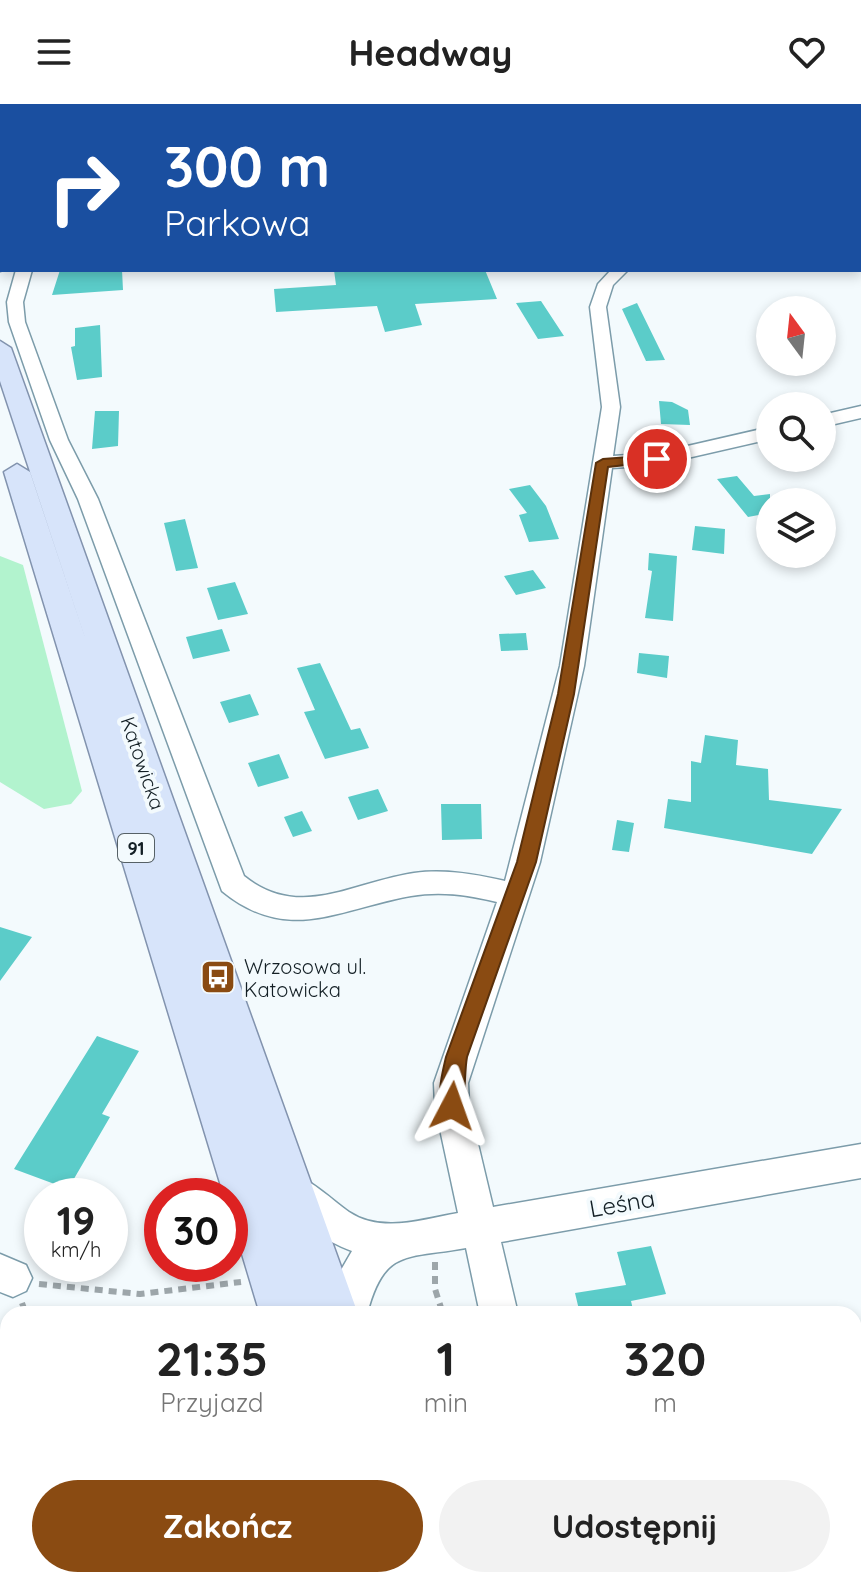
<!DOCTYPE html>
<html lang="pl">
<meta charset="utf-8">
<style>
body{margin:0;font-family:Quicksand,sans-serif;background:#f2f2f2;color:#222;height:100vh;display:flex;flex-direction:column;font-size:30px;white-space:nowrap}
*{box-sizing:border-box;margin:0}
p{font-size:26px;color:#767676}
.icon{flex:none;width:44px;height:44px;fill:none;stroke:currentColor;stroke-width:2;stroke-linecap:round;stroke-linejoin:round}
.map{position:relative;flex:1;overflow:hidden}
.side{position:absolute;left:0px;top:1202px;width:862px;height:282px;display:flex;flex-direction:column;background:#fff;border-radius:24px 24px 0 0;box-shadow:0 4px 12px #0003}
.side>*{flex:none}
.top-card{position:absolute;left:0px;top:0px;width:862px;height:168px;box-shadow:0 4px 12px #0003;background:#1a4fa0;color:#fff;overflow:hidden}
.needle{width:52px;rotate:345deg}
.controls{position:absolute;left:756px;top:192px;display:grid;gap:16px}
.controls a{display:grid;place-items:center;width:80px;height:80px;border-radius:50%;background:#fff;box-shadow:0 4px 12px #0003;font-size:40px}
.speed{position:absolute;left:24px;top:1074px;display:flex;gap:16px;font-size:40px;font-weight:700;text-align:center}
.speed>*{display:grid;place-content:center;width:104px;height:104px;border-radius:50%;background:#fff;box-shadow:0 4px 12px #0003;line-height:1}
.speed small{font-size:20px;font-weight:400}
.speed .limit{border:12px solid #d22;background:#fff;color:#111}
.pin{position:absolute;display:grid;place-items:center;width:68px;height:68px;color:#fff;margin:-34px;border:4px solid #fff;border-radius:50%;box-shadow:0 2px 8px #0007}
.me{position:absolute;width:88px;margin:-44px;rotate:4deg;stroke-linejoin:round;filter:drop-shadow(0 0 6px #0008)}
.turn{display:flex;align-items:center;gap:28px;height:168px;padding:0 32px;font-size:36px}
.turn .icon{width:104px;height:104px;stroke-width:2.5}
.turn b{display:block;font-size:56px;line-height:68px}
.eta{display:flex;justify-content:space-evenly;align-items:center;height:136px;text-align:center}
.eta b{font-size:48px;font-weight:700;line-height:56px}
.button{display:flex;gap:16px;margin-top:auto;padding:16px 32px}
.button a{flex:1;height:92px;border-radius:48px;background:#8a4b12;color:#fff;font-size:32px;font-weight:700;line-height:92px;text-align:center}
.button a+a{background:#f2f2f2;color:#222}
header{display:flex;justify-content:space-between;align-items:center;height:104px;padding:0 32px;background:#fff;font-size:36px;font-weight:700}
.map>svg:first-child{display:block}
.green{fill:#b2f3ce}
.building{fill:#5bccc9}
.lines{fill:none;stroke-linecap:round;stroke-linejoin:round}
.minor-casing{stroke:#7c9caa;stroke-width:3}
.major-casing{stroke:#8293ae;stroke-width:3}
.path{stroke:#9da6aa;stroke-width:6;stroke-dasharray:8 6;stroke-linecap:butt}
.minor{fill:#fff;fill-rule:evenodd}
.major{fill:#d7e4fa;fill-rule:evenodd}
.route{fill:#8a4b12;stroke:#5a310c;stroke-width:2}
.labels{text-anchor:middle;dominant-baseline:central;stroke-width:8;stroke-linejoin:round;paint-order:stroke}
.shield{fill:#f3fafd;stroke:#566166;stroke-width:2}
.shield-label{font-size:18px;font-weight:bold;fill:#131f25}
.street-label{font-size:20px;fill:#131f25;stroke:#f3fafd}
.poi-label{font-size:20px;fill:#131f25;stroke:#f3fafd;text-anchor:start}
.near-street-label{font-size:24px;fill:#131f25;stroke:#f3fafd}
</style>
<header><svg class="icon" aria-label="menu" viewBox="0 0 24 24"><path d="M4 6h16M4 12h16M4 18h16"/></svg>Headway<svg class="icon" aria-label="heart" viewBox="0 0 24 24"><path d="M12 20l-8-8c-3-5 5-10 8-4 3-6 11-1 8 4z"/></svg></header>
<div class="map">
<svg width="861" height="1483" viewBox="0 0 861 1483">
<rect width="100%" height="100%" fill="#f3fafd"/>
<path class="green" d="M0,452L23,461L82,687L71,700L44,705L0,678Z"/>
<path class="building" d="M60,166H122L123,186L52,191Z
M334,166H485L497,195L415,200L422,221L385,228L377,202L276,208L274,185L336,181Z
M541,197L564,232L538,235L516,199Z
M637,199L665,256L646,257L622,205Z
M100,221L102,273L77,276L71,243L75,242V224Z
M659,297L672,298L688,306L690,321L661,320Z
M95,307H119L118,342L92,345Z
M737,372L754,392L770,390V409L748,413L717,375Z
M530,381L546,402L559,435L529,438L519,411L527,409L509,385Z
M185,415L198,464L176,467L164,419Z
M695,422L725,425L724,450L692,446Z
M649,449L677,452L673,517L645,514L652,467L648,466Z
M533,466L546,484L516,491L504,472Z
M235,478L248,510L218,516L207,484Z
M222,525L230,547L193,555L186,533Z
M526,529L528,546L501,547L499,530Z
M639,549L669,552L667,574L637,569Z
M320,559L351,626L360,624L369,644L325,655L304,608L315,606L297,564Z
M250,590L259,611L229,619L220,598Z
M705,631L738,636L736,661L768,665L769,696L842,705L812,750L664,724L668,695L691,698V657L701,659Z
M279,650L289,674L258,683L248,659Z
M378,685L388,707L358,716L348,693Z
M441,700H481L482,735L442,736Z
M302,707L312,727L293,733L284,713Z
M617,716L634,719L629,748L612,746Z
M0,823L32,833L0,877Z
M97,932L139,947L102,1010L110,1013L68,1085L14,1065Z
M651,1142L666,1190L631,1197L634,1210H580L575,1189L626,1181L617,1148Z"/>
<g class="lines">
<g class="minor-casing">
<path id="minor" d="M0,52H2V60H0Z
M0,91H2L0,101Z
M16,166H32L23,198L25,218L68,336L98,395L244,772C300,817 352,778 414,769C445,765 474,770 505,777L560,562L602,303L590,203L598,180L611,166H628L613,181L606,203L620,303L613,352L657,349L770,323V335L657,361L612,364L584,562L540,758L468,979L469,1002L493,1103L861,1040V1074L501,1138L518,1210H480L466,1144C406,1155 384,1144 367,1210H329L341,1166L352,1147C325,1137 287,1114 275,1087L280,1075L293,1070C314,1078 331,1095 349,1108C382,1130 423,1115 458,1109L435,1002L434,979L497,798C468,791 441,787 411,792C338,805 288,841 222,787L78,395L50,336L9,218L7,198Z
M861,302V314L822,323V311Z
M0,1150L26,1161L32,1174L26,1187L13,1193L0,1188Z
M478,1476H522L524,1483H480Z"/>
</g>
<g class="major-casing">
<path id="major" d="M2,150L3,166L0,167V151Z
M0,237L11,244L358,1210H260L230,1110V1092H224L4,368L17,360L30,368L97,570L0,277Z
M341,1476H454L456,1483H343Z"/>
</g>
<path class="path" d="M435,1158V1185L443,1210
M39,1180L140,1190L241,1178
M22,1199L26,1210"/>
<use href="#minor" class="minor"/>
<use href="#major" class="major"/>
</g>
<path class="route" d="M657,351L661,352V357L608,363L574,590L536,758L467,953C464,969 466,996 460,1009L452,1012L444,1009C436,991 442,971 446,953L517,758L558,590L596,359L603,355Z"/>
<defs>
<g id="bus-square" transform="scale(1.8)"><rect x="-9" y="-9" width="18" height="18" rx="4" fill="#8a4b12" stroke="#f3fafd"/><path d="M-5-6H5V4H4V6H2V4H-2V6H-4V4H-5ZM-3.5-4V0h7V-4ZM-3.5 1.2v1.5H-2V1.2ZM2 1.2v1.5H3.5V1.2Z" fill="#fff"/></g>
</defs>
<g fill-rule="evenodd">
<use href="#bus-square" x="218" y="873"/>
</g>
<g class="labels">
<rect class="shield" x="118" y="730" width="36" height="28" rx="6"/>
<g class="shield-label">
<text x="136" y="744">91</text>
</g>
<g class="street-label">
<text transform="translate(143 659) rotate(71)">Katowicka</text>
</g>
<g class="poi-label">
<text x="244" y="862">Wrzosowa ul.<tspan x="244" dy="23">Katowicka</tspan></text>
</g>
<g class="near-street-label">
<text transform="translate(622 1099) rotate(-10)">Leśna</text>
</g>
</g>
</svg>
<div class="controls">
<a><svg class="needle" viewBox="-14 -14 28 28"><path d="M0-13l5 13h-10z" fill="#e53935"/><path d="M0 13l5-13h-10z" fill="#767676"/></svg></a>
<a><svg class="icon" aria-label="search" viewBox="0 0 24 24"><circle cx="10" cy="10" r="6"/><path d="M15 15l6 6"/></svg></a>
<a><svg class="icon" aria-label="layers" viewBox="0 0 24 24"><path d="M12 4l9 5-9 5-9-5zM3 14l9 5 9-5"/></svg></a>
</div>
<div class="speed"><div>19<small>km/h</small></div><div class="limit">30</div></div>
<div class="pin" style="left:657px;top:355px;background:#d93025"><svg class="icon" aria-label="arrive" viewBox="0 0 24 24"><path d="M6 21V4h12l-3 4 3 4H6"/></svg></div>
<svg class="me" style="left:452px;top:1002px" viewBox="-20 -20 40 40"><path d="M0-17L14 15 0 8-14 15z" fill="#8a4b12" stroke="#fff" stroke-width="4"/></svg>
<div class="top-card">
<div class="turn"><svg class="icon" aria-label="right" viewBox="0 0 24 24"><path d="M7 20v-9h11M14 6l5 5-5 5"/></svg><div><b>300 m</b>Parkowa</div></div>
</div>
<section class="side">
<div class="eta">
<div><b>21:35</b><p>Przyjazd</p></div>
<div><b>1</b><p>min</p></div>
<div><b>320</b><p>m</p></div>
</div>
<div class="button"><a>Zakończ</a><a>Udostępnij</a></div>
</section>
</div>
